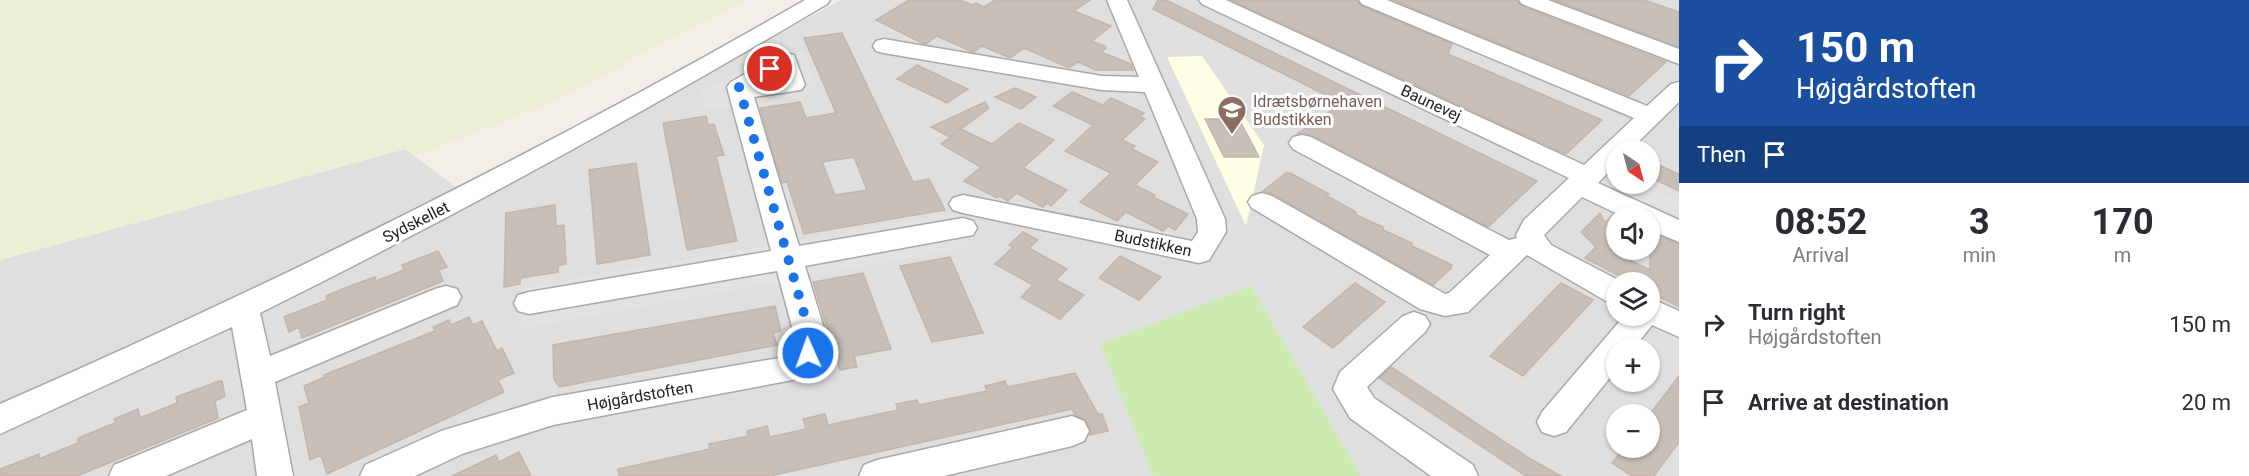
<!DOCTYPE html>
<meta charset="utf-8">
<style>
body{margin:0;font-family:Roboto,sans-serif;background:#f7f7f7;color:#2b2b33;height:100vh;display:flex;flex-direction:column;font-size:22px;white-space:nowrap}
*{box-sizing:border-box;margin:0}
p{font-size:20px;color:#7c7c81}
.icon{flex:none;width:33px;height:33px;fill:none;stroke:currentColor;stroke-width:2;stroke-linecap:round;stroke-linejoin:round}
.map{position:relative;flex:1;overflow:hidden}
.side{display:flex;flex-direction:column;background:#fff;width:570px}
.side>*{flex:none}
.guide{background:#1a4fa0;color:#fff;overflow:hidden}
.needle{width:39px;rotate:144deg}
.fabs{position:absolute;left:1606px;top:140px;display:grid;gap:12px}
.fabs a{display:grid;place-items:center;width:54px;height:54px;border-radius:50%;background:#fff;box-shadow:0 2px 4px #0004;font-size:30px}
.pin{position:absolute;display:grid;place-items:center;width:51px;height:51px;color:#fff;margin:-26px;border:3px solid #fff;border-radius:50%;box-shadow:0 2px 6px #0007}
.me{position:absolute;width:66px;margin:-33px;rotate:358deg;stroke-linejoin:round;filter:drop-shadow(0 0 4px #0008)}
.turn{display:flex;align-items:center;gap:21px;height:126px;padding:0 18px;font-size:27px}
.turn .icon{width:78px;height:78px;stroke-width:2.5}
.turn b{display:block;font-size:42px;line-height:51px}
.then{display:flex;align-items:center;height:57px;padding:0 18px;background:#0003;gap:12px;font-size:22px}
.eta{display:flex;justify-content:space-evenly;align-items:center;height:102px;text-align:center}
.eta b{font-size:36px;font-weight:700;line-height:42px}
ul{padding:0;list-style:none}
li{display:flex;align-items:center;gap:18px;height:78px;padding:0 18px}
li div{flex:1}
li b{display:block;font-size:22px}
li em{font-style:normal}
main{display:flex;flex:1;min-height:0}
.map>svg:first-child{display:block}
.residential{fill:#e0dfdf;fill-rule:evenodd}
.education{fill:#ffffe5}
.farmland{fill:#eef0d5}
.grass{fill:#cdebb0}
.parking{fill:#e2e2e2}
.building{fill:#c7bfb8;stroke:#c4b6ab;stroke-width:1.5;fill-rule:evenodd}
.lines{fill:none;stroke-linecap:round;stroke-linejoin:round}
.minor-casing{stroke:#a9a9a9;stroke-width:3}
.minor{fill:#fff;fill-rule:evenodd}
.route{stroke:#1a73e8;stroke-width:10;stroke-dasharray:0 18}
.labels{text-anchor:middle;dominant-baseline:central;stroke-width:6;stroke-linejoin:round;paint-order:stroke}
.education-label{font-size:16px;fill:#785e54;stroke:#fff;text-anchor:start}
.street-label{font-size:16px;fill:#222;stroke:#fff}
</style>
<main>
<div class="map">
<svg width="1679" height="476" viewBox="0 0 1679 476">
<rect width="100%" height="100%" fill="#f2efe9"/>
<path class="residential" d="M841,0H1679V476H0V260L405,149L474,201ZM1617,150H1650V183H1617ZM1617,216H1650V249H1617ZM1617,282H1650V315H1617ZM1617,348H1650V381H1617ZM1617,414H1650V447H1617Z"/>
<path class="education" d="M1202,56L1264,145L1246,226L1167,57Z"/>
<path class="farmland" d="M0,0H747L542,107L415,156L405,149L0,260Z"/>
<path class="grass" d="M1251,286L1361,476H1153L1100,344Z"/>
<path class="parking" d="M788,48L793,53L803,52L817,86L806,88L808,94L705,110L701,91L777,50Z
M1301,141L1471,232L1459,243L1286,150Z
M1617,176V183H1643L1679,200V217L1608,184Z
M954,213L970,247L520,329L521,288Z"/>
<path class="building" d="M909,0H960L972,5L976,3L984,7L995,0H1090L1074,11L1111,26L1092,41L1105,46L1106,48L1101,52L1131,64L1133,70H1096L1078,62L1069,68L1024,48L1010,58L982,46L974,52L970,51L937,36L926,44L922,43L876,20Z
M1158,0H1166L1537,181L1488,227L1312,135L1297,134L1342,103L1153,9Z
M1231,0H1357L1361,6L1452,44L1448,54L1602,120L1566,154Z
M1393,0H1517L1521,6L1666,62L1629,96Z
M1554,0H1644L1679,12V47Z
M842,33L913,182L929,179L945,210L804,234L787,182L782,183L760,108L800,102L806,118L836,113L804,38ZM854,157L867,190L835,195L822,162Z
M917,65L968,89L947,103L897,79Z
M1015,88L1036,97L1021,109L995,97Z
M1072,92L1103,105L1111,98L1144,113L1140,117L1145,119L1122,140L1135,146L1132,149L1158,162L1135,185L1155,195L1153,197L1188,214L1175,230L1168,226L1163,231L1126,212L1117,221L1080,202L1111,173L1065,151L1093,125L1053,106Z
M985,102L989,108L950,137L931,127Z
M706,116L708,125L714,124L724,155L716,156L737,241L687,250L663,123Z
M1205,119H1239L1259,157H1224Z
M1019,123L1054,140L1023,168L1067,190L1051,206L1047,203L1043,207L1016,193L1008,201L1000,196L997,198L964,181L981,167L941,144L961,129L992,144Z
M1650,161L1679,174V191L1650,177Z
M636,163L650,255L597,264L589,170Z
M1286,173H1290L1329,194L1327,196L1356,212V215L1383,227V230L1412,243V246L1452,265L1451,268L1433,285L1273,194L1263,191Z
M555,205L556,226L564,225L566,264L558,266V272L520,278V284L504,287L506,213Z
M1600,213L1605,223L1613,214L1617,216V254L1650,270V232L1679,244V307L1650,292V282H1631L1585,258L1596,247L1581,232Z
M1023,232L1038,240L1029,248L1067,269L1056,280L1084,295L1060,319L1021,297L1033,285L995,264L1013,247L1009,245Z
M438,251L447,267L439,270L443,281L302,338L299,327L289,332L284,317L327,300L326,296L350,286L375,277L376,281L404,270L402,265Z
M1120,256L1161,277L1139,300L1099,278Z
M950,257L983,333L932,342L900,266Z
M863,273L891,349L854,356L857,367L840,370L813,282Z
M1355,283L1385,302L1333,348L1303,327Z
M1561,283L1593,300L1523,376L1490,356Z
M775,306L781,331L773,333L777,345L559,387L554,379L553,345Z
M469,317L473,325L482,321L497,351L502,348L514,373L498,380L504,392L327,474L321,455L310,460L299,407L309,403L304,386L325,377L324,375L435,331L433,327L449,320L451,325Z
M1391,367L1529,458L1561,476H1526L1379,378Z
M1075,373L1098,414H1102L1108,431L1090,435L1091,430L1086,420L1075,415L1072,409L770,476H619L618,469L710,449L709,444L748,436L747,431L767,426L770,437L806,429L803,419L825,414L828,425L898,410L896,404L917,400L919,405L987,391L985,386L1005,381L1007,387Z
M1679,376V442L1654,476H1632L1612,463L1625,447H1650V414Z
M219,381H222L225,396L215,401L218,418L77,476H0V469L39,454V459L78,443V438L115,423L114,419L138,409L140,418L177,403L176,397Z
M519,452L531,476H452L496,455L499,462Z"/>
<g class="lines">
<g class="minor-casing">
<path id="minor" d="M805,0H830L827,4C642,114 453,217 260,313L270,356L435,289L446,286L457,289L461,297L457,305L275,382L293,476H257L252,439L166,476H109L114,465L247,410L232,327L0,434V404C277,283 542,151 805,0Z
M1107,0H1127L1225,219L1226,232L1209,260L1199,263L963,213L953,210L949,204L953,198L963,195L1192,241L1198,232L1197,219L1145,92L1102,90L884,53L876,51L873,46L876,41L884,39L1102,76L1139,77Z
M1199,0H1226L1584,165L1634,118L1362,4L1359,0H1387L1647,106L1671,84L1679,82V102L1630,150H1617V163L1598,183L1679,220V242L1650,230V216H1622L1582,197L1544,235L1551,245L1622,282H1617V304L1606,301L1527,255L1468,312L1445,316L1420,309L1252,208L1248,202L1252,196L1262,193L1272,196L1445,294L1449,293L1490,255L1293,149L1289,143L1293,137L1302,135L1311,137L1509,240L1517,238L1516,235L1524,220L1569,178L1202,4Z
M1519,0H1548L1679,49V64L1522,4Z
M786,53L794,55L805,85L801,90L754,97L799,246L963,218L973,221L977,228L973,235L805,266L827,338C823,357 814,370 798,379L553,425L462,454L415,476H360L365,465L441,431L553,397L779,358L792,349L795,338L777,271L529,314L518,311L514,303L518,295L529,292L771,251L727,87L731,82L778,55ZM778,74L780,80L765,82Z
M1650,298L1679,311V337L1652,325L1634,348H1617V369L1566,432L1554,436L1542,432L1537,422L1542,412L1625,315H1650Z
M1414,312L1425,316L1430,324L1425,332L1367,387L1374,398L1473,465L1478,476H1431L1350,418L1333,389L1340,372L1403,316Z
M1072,416L1084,421L1089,431L1084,441L1072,446L944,476H859L864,465L877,460Z"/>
</g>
<use href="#minor" class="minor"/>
</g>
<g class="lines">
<path class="route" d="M770,69L739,87L811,338L808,353"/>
</g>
<defs>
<g id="school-pin" transform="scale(1.5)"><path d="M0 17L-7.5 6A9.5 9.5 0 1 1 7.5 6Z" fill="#8d6e63" stroke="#fff"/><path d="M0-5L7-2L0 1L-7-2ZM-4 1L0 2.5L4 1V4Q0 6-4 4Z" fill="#fff"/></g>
</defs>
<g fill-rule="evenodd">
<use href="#school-pin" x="1232" y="110"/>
</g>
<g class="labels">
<g class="education-label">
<text x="1253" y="101">Idrætsbørnehaven<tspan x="1253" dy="18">Budstikken</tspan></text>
</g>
<g class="street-label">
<text transform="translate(1431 103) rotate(25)">Baunevej</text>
<text transform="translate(416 222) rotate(-27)">Sydskellet</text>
<text transform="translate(1153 243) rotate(12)">Budstikken</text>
<text transform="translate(640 396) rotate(-10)">Højgårdstoften</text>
</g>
</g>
</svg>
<div class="fabs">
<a><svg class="needle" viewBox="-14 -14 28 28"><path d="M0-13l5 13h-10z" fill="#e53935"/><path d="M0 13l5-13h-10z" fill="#7c7c81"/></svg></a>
<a><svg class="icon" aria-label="sound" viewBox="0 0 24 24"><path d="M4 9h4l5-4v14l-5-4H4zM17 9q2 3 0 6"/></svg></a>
<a><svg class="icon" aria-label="layers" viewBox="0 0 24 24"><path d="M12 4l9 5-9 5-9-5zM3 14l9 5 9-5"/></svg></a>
<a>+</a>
<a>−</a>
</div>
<div class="pin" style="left:770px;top:69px;background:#d93025"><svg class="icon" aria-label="arrive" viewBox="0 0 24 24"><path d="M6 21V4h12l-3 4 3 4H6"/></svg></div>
<svg class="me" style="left:808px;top:353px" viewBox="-20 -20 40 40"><circle r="17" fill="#1a73e8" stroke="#fff" stroke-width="3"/><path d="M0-11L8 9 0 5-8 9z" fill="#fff"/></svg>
</div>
<section class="side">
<div class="guide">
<div class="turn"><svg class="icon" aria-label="right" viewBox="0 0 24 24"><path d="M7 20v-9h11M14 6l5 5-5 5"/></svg><div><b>150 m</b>Højgårdstoften</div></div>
<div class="then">Then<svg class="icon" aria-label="arrive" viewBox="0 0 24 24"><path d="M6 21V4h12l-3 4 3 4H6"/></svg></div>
</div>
<div class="eta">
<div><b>08:52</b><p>Arrival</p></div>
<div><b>3</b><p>min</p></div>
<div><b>170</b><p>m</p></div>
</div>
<ul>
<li><svg class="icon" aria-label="right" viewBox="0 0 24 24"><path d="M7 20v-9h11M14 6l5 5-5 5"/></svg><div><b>Turn right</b><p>Højgårdstoften</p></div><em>150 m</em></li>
<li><svg class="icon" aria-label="arrive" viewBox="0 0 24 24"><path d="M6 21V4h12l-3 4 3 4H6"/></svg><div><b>Arrive at destination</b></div><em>20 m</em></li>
</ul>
</section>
</main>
